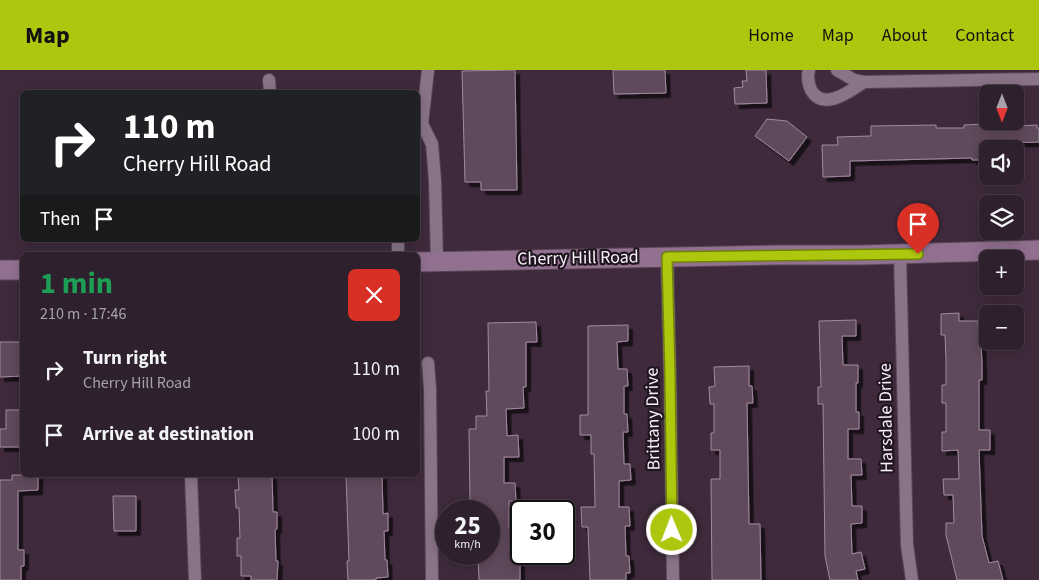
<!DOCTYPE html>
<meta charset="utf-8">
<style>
body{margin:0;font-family:"Source Sans 3",sans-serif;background:#3a2d39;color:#f1f3f6;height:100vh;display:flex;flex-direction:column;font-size:19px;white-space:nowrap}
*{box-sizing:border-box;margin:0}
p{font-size:16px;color:#a7a3aa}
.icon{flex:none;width:28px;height:28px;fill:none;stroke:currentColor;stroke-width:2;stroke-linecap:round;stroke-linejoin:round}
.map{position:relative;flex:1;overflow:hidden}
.side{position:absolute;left:20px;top:182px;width:400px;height:225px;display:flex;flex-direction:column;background:#2e202d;border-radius:8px;box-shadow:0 2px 12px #0003,0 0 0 1px #493e49}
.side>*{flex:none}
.banner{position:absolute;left:20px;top:20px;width:400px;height:152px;border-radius:8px;box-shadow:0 2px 12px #0003,0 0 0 1px #493e49;background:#202124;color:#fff;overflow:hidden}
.needle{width:32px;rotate:180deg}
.controls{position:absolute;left:979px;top:15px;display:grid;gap:10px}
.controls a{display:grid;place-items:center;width:45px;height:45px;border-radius:8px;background:#2e202d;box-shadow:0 2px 12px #0003,0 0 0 1px #493e49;font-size:25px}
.speed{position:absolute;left:435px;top:430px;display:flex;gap:10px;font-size:25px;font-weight:700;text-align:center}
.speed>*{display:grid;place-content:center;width:65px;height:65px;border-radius:50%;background:#2e202d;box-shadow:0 2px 12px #0003,0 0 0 1px #493e49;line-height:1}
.speed small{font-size:12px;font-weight:400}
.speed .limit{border:2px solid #111;border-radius:8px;background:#fff;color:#111}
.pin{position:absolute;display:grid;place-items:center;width:42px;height:42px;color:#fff;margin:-51px -21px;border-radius:50% 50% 50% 0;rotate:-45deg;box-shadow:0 0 5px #0007}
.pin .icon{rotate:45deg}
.me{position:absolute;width:55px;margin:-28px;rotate:359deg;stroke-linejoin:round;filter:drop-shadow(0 0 4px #0008)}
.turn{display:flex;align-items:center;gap:18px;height:105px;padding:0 20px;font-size:22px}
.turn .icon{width:65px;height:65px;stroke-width:2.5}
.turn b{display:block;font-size:35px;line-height:42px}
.then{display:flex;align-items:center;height:48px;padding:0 20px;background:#0003;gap:10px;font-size:19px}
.round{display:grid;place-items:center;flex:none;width:52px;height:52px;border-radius:8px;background:#3a2d39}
.summary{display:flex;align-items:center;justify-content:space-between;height:85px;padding:0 20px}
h1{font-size:30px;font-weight:700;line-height:38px;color:#1e9e55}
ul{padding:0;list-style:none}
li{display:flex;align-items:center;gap:15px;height:65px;padding:0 20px}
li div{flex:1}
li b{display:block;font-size:19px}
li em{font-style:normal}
header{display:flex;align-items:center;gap:30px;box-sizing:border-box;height:70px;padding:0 25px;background:#adc60e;color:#111}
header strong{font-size:24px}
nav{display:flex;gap:28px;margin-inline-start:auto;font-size:18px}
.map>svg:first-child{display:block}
.building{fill:#5e495c;stroke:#a28aa0;filter:url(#shadow)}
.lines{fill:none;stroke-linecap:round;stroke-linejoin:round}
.street-casing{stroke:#584757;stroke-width:14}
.secondary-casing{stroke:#584757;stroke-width:21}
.street{stroke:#897388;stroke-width:12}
.secondary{stroke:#927090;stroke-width:19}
.route-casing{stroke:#708109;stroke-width:12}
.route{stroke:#adc60e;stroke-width:9}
.labels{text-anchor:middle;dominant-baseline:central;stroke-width:4.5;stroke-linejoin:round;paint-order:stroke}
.street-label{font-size:18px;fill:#fbeefa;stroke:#1f161f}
</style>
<header>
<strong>Map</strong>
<nav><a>Home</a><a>Map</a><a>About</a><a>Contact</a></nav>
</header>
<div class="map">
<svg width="1039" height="510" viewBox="0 0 1039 510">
<defs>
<filter id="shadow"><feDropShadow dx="4.5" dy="4.5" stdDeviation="0" flood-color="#0009"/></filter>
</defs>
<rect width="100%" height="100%" fill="#3e2a3c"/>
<path class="building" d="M515,0L517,120H481V112H465L462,1Z
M613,0H665L666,23L614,24Z
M746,0H766L767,33L735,34L734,18L743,17L742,11H747Z
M767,49L787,51L807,67L789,91L755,66Z
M983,54V58L1037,55V58H1039V72L1002,73V79H988V90H972V88L850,91V106L823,107L822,75H838L837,67L871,66V56L936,55V58H964V55Z
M959,243V251H978L979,272H981L982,294V310H979V360H990V380H979L982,466L989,493L998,491L1003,510H957L946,465V453H954L953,425H944L943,409H959L958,380L942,381V362H946V333H942V315H946V289L945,265H941V244Z
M856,250V266H842L843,295H858V313H856V342H859V359H848V389H861L862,405H851L852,436H862V453L851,454L852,484L861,482L865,499L856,501L858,510H830L825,486L823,334H818V317H821L819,251Z
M536,252L537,272H526V317H523L524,338L506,339L507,366L518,365L519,387H504V413H515L516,431H509V459H520V510H479L478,486L489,485V441H478V431L470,432L469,359H476V346H487L486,321H489L488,253Z
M628,255V271L617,272L618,299H627L628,316H624V344H627L628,362H623L624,394H630L631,410L619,411V437H629L630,456H625L626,486H629L630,503H626V510H590L588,457H582L581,437H595L594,384H591V365H580V345H588V256Z
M0,272H22V306L0,307Z
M749,296V316H752L753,333H747L749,454H760L761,510H712L711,409H720V380H711V363H714V334H710L709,317L715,316L714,297Z
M6,340H22V377H0V359H6Z
M12,405H38V420L18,421V480H24V496H21V510H0V410H12Z
M238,405H272L273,442H277V459L275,460L276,491H278L277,510H251V506H241V486H237V468H240L239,438H236L235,420H239Z
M346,405H382L383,444L388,443V461H384L385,490H387L388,507L376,508V510H348L347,491H349Z
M113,426H136V461H114Z"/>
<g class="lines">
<g class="street-casing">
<path id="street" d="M428,0L422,54L432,74L435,111L437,192
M809,0C807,7 808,13 811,20C824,42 850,21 864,12
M837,0L854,10L864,12L1039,9
M269,10L270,22
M900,184L907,475L912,510
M398,185V170
M667,187L670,305L673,510
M428,293L430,319L432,510
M191,405L195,510"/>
</g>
<g class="secondary-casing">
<path id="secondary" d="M418,192L777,185H861L1039,180
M0,200H22"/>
</g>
<use href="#street" class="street"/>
<use href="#secondary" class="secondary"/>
</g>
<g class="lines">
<g class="route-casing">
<path id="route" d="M672,460L670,305L667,187L918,184"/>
</g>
<use href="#route" class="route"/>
</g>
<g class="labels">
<g class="street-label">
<text transform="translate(578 188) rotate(-1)">Cherry Hill Road</text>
<text transform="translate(886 348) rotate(-91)">Harsdale Drive</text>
<text transform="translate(653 349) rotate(-91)">Brittany Drive</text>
</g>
</g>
</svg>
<div class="controls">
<a><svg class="needle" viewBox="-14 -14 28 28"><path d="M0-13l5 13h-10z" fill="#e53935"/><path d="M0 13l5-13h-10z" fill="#a7a3aa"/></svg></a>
<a><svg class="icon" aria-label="sound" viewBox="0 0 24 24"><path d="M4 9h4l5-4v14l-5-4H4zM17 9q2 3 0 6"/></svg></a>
<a><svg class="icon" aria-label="layers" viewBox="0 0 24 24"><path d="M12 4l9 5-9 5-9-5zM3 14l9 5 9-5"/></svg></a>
<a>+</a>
<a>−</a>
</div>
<div class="speed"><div>25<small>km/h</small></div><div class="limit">30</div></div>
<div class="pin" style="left:918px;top:184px;background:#d93025"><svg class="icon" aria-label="arrive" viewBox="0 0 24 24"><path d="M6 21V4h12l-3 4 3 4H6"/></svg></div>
<svg class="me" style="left:672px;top:460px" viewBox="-20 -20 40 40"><circle r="17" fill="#adc60e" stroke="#fff" stroke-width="3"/><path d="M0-11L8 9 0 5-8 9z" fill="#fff"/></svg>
<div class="banner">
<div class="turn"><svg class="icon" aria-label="right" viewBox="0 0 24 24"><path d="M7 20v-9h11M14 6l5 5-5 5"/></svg><div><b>110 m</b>Cherry Hill Road</div></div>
<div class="then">Then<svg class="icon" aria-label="arrive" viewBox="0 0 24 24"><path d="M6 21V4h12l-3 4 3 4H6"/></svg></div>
</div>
<section class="side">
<div class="summary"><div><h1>1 min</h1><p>210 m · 17:46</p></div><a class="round" style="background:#d93025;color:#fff"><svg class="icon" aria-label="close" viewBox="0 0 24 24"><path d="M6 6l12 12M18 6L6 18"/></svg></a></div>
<ul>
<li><svg class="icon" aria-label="right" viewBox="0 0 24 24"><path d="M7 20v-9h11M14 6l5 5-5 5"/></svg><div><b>Turn right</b><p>Cherry Hill Road</p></div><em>110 m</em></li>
<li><svg class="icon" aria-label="arrive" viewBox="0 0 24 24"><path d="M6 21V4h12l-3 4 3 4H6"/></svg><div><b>Arrive at destination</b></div><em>100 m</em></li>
</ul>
</section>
</div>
